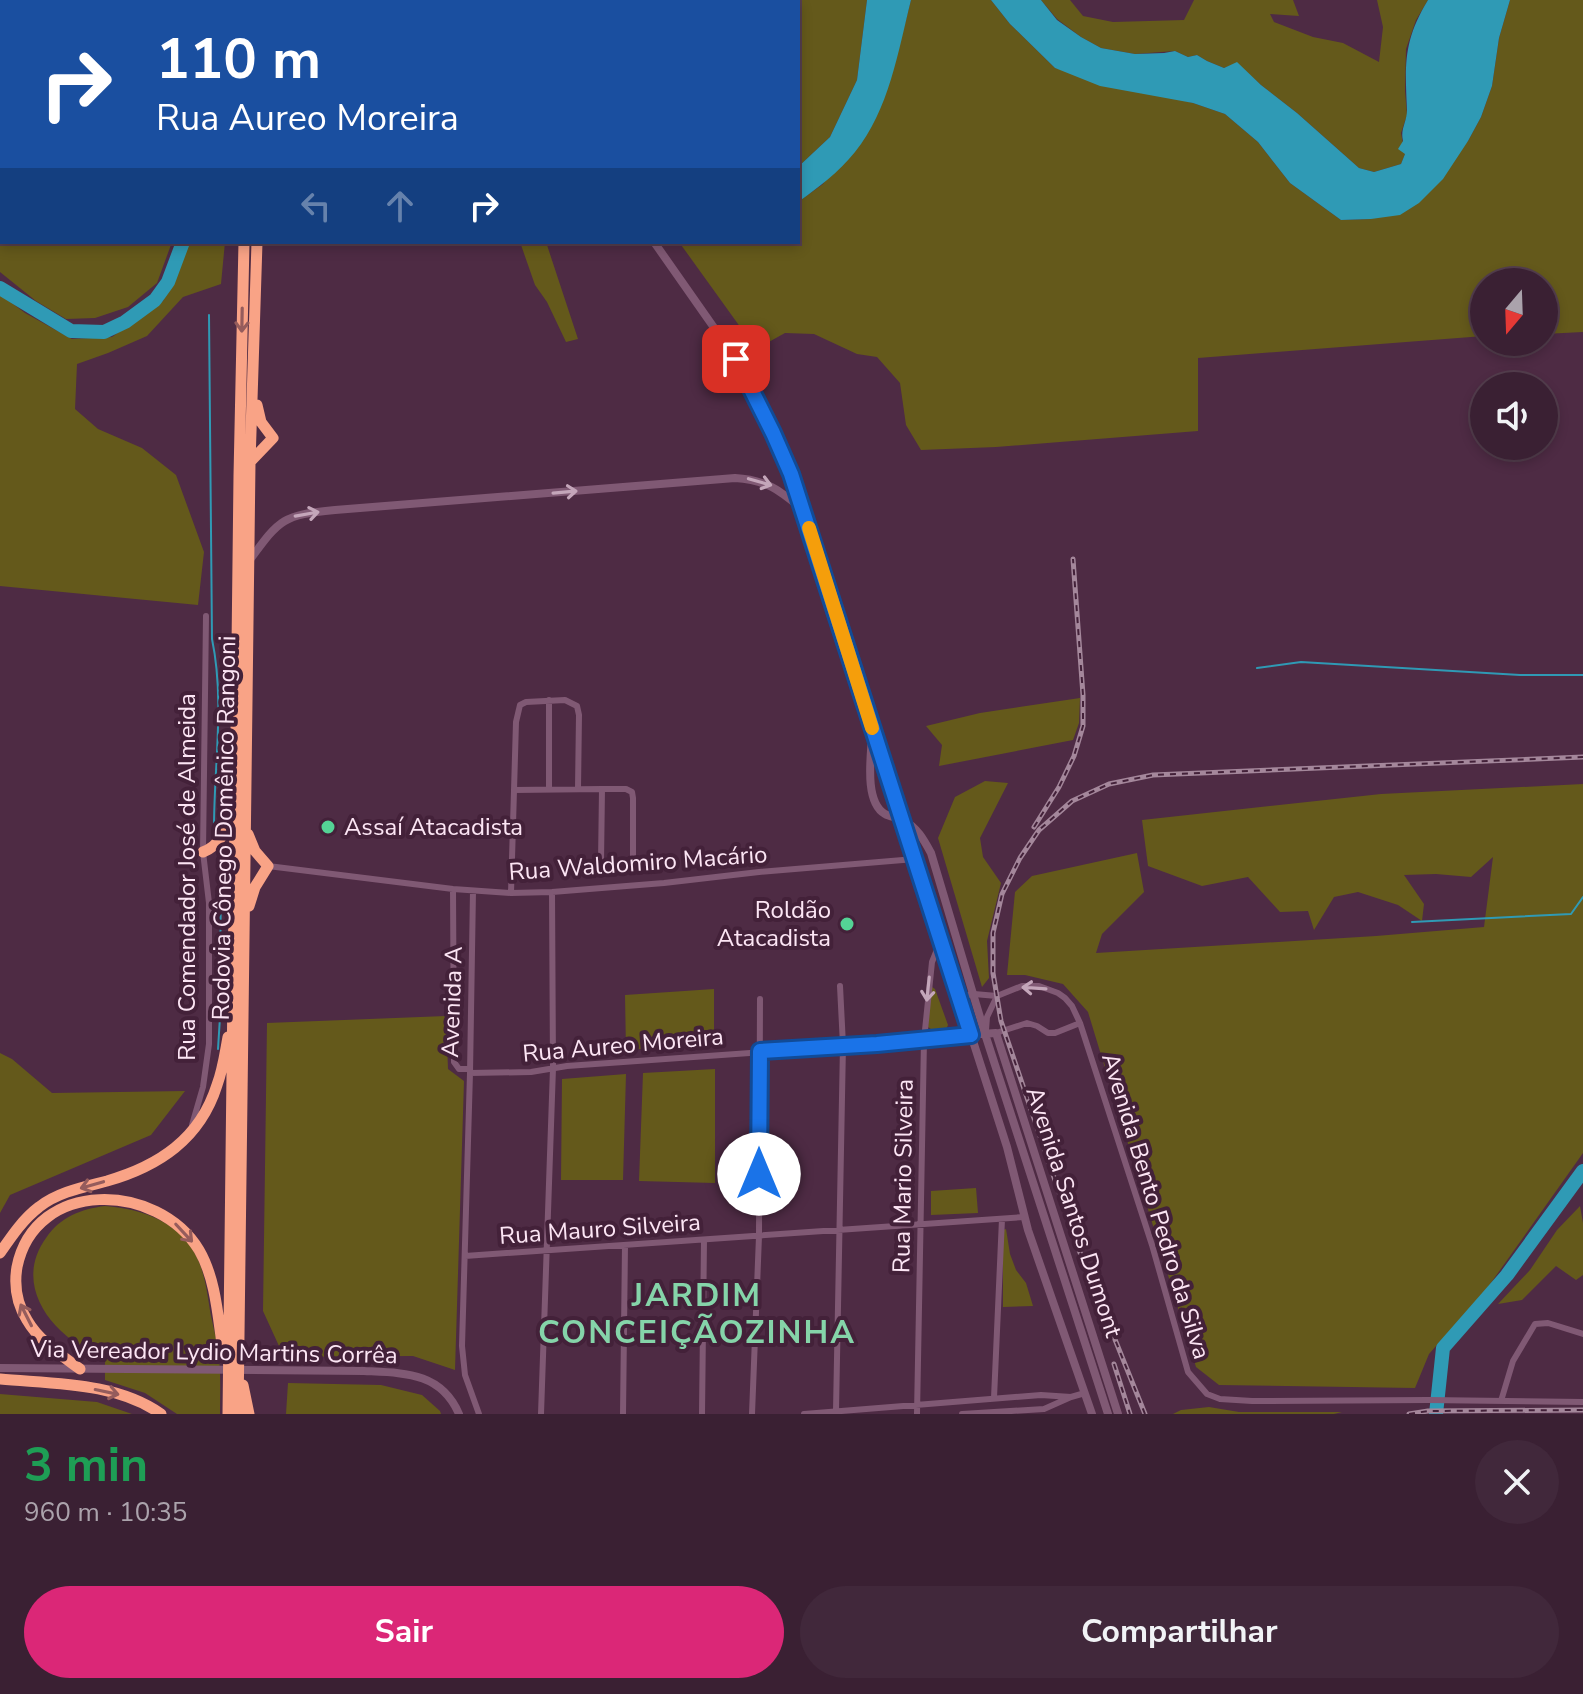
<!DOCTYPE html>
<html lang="pt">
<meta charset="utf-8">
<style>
body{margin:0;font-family:"Nunito Sans",sans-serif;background:#41283b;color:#f1f3f6;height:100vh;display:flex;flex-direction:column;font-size:30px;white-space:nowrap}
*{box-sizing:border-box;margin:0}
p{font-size:26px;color:#aba3ac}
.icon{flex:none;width:44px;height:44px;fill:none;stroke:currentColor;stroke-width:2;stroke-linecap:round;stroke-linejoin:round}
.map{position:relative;height:1414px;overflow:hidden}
.drawer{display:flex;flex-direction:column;background:#3a2033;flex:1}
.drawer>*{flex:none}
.hud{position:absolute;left:0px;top:0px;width:800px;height:244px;box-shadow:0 4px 12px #0003,0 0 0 2px #543e4e;background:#1a4fa0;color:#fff;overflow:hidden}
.needle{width:52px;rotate:199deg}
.tools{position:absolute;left:1470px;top:268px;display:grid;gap:16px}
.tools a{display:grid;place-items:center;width:88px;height:88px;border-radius:50%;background:#3a2033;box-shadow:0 4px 12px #0003,0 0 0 2px #543e4e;font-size:40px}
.pin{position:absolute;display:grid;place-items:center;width:68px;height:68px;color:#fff;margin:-34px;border-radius:16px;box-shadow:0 4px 12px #0006}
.me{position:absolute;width:88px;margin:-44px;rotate:0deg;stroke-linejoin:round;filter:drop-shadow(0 0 6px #0008)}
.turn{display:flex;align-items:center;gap:28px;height:168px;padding:0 24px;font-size:36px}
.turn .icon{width:104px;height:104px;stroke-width:2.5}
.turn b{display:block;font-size:56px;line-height:68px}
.lanes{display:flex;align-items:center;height:76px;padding:0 24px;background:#0003;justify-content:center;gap:40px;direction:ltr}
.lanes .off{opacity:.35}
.round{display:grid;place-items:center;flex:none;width:84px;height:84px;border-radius:42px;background:#41283b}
.headline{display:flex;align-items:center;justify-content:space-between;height:136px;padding:0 24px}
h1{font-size:48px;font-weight:700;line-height:60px;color:#1e9e55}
.cta{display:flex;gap:16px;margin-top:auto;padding:16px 24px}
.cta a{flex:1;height:92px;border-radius:48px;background:#db2777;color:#fff;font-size:32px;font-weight:700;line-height:92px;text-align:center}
.cta a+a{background:#41283b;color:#f1f3f6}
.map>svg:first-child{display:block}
.green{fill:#64591b}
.water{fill:#2f9ab5}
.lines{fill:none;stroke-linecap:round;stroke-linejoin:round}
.stream{stroke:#2f9ab5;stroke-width:2}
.river{stroke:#2f9ab5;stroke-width:14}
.street{stroke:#805974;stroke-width:6}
.secondary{stroke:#805974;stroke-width:8}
.highway{stroke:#f9a386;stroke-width:11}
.rail-casing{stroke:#a4879b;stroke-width:5}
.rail{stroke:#432139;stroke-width:2;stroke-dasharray:6;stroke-linecap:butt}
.oneway{stroke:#955c5c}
.oneway2{stroke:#c4a6ba}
.route-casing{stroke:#114b97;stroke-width:20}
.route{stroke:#1a73e8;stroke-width:14}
.slow{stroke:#f59e0b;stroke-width:14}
.poi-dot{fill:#54d395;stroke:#432139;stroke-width:3}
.labels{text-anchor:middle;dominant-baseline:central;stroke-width:8;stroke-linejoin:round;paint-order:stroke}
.poi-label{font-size:24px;fill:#fce5f4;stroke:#432139;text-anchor:start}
.street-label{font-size:24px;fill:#fce5f4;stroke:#432139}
.district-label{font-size:32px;font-weight:bold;letter-spacing:2px;fill:#85d4a9;stroke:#432139}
</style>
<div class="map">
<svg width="1583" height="1414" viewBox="0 0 1583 1414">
<rect width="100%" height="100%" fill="#4e2b44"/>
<path class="green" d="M737,0H867L857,80L830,137L798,167V2H736Z
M911,0H991L1010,24L1055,68L1193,103L1225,114L1258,142L1290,183L1341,220L1371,219L1468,141L1481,117L1492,86L1499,38L1510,0H1583V332L1544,334V282H1484V336L1198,358V431L996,447L921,450L906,425L900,383L877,357L857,354L814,334L785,333L756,349L679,242H798V202L823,184L892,74Z
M1041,0H1070L1083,16L1113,22L1184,20L1194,0H1293L1299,16L1270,14L1274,22L1313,37L1343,43L1379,62L1383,27L1377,0H1428L1416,20L1406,49L1405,91L1407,115L1401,133L1405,154L1401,164L1374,172L1359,168L1297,113L1261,85L1237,63L1224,68L1207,61L1197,55L1188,57L1175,51L1135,54L1101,48L1081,37L1057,19Z
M0,218L2,219V242H172L157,283L128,307L95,318L66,319L36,301L0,272Z
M188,242H225L221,284L183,297L147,336L108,353L77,364L75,409L98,429L142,448L176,475L204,552L198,605L0,586V294L25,313L72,339L112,337L163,301L178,272Z
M520,242H546L578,339L566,342L547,302L535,285Z
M1080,698L1079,723L1073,740L939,766L942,745L926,726L980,713Z
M985,781L1008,783L980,838L983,857L1001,883L987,941L989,978L982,987L938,838L955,797Z
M1583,784V1153L1488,1287L1429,1354L1415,1388L1219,1385L1196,1367L1088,1012L1063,984L1025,975H1007L1015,892L1032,876L1137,853L1144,892L1102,934L1096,953L1376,936L1484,927L1493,857L1471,877L1436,874L1404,875L1424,904L1422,921L1398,905L1358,892L1334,897L1314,930L1308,911L1280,912L1248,877L1202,886L1148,866L1142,820L1381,794Z
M932,987L935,989L948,1025L945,1032L938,1034L928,1027L930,990Z
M714,989V1044L626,1050L625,995Z
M446,1016L448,1069L464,1081L455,1370L413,1356L284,1357L263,1311L267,1023Z
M0,1053L12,1059L52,1093L185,1091L151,1135L10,1195L0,1213Z
M715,1069V1183L639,1181L643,1073Z
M626,1074L623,1180H561L562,1079Z
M976,1188L978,1213L931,1215V1191Z
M105,1206C144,1209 183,1223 199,1262C206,1279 208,1299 211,1316C214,1330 218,1345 219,1359C221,1377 220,1396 220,1414H177L145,1393L105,1380V1358C57,1341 10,1288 46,1238C60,1217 81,1209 105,1206Z
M1580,1206L1583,1223V1275L1576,1280L1556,1266L1522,1300L1498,1304L1530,1270L1557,1230Z
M1006,1229L1010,1254L1016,1270L1026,1283L1033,1306L1003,1307V1230Z
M288,1383L381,1385L422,1395L440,1411L441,1414H286Z
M0,1394L97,1402L132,1414H0Z
M1209,1407L1239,1412H1342L1334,1414H1173L1181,1410Z"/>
<path class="water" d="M867,0H911C898,52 889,110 855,152C839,172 818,188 798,202V167L830,137L857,80Z
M991,0H1041L1057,20L1081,37L1101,48L1135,54L1164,53L1175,51L1188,57L1197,55L1207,61L1224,68L1237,62L1261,85L1297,113L1359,168L1374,172L1401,164L1405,154L1398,149L1403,141C1400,129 1407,122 1407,110C1405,65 1403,41 1428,0H1510L1499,38L1492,86L1481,117L1468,141L1443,179L1419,203L1400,215L1371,219L1341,220L1290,183L1258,142L1225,114L1193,103L1100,86L1055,68L1010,24Z"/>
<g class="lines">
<path class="stream" d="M209,315L212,639C225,701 214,765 214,827L217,833
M1257,668L1301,662L1520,675H1583
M1412,922L1571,914L1583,897
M218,1049L220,1017L221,853L224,846L223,844"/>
<path class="river" d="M0,288L71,331L104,332L125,322L155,300L168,282L183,242
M1436,1414L1443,1348L1507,1275L1583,1171"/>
<path class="street" d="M53,0L55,2
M123,0L125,2
M0,77L2,80
M549,789V700
M602,789H626L632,792L633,798V856
M514,790L602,789L601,862
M268,866L453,889L511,893L552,892L664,883L759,872L915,859
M453,889L454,1062L459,1069H470
M473,891L470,1073L462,1346L465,1375L479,1414
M511,893L516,722L520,705L526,702L565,700L577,706L579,715L578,789
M959,997L974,994L997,996L1022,986H1039L1058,993L1065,998L1072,1006L1080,1023L1152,1245L1188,1372L1207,1394L1220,1399L1252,1401L1428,1400L1583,1402
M986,1030L987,1017L997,996
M996,1033L1027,1023L1037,1026L1048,1033H1055L1080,1023
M470,1073L531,1072L567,1066L877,1044L971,1035
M192,1125L203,1087L209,1044V903L203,852L206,616
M465,1256L1024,1217
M994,1398L1002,1219
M1501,1401L1513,1361L1535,1324L1548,1323L1583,1334
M836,1411L843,1045L840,986
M541,1414L553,1068L552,892
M623,1414L625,1245
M702,1414L704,1240
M752,1414L759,1236L760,999
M804,1414L1041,1395L1071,1397
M917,1414L924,1040L932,962L941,940
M962,1414L1044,1409L1071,1397L1085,1393"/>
<path class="secondary" d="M609,0V2
M654,242L736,359L773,433L791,474L1007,1147L1028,1230L1092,1414
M249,561C280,519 282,515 335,510L735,478C767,480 779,490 802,509
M872,736C871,756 864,802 885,814C890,817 897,817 903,820C917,827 924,840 931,853L985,1034L1108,1414
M981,1034L996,1033L1118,1414
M0,1368L364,1371C404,1373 441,1372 459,1414"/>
<path class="highway" d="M249,0V2
M262,0V2
M250,462L273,438L261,422L257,405
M248,834L255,851L268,866L255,887L249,906
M203,852C222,845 226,828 232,810
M0,1253C11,1237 23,1219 39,1207C58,1192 84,1187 107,1181C159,1166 200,1139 217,1085C223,1069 225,1053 228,1037
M80,1369C61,1355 39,1341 27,1320C17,1304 14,1285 17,1267C35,1178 158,1182 199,1250C216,1279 218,1318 223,1351
M0,1379C53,1384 116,1382 161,1414
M243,1385L249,1414
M228,1414L239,476L244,242
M238,1414L250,463L257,242"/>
<g class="rail-casing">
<path id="rail" d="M1034,827L1059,787L1074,756L1083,726V695L1073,559
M1114,1364L1130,1414
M1145,1414L1077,1245L1001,1021L993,973V933L1002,894L1020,858L1039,830L1072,801L1109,784L1153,775L1583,757
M1409,1414L1428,1411L1583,1410"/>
</g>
<use href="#rail" class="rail"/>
</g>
<defs><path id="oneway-shaft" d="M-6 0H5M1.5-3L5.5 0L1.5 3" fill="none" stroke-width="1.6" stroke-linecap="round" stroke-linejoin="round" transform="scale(2)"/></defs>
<g class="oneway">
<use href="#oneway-shaft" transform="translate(242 320) rotate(91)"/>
<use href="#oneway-shaft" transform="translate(92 1185) rotate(164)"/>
<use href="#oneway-shaft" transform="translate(184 1233) rotate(47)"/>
<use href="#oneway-shaft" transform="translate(26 1315) rotate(-117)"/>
<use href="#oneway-shaft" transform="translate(107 1392) rotate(12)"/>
</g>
<g class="oneway2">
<use href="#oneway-shaft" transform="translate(760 482) rotate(16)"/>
<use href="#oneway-shaft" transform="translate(565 492) rotate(-5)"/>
<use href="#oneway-shaft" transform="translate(307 514) rotate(-10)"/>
<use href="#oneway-shaft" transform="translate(1034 988) rotate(-176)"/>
<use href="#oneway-shaft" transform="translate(928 989) rotate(96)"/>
</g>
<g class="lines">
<g class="route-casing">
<path id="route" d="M736,359L773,433L791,474L971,1035L877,1044L760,1051L759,1174"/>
</g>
<use href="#route" class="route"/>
<path class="slow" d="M809,528L872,728"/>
</g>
<g class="poi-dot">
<circle cx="328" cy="827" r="8"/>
<circle cx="847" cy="924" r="8"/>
</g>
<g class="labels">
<g class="poi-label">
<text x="344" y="827">Assaí Atacadista</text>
<text x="831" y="910" text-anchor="end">Roldão<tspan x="831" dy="28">Atacadista</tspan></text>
</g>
<g class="street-label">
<text transform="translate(224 828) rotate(-89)">Rodovia Cônego Domênico Rangoni</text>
<text transform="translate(638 863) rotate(-4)">Rua Waldomiro Macário</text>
<text transform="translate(187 877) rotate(-90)">Rua Comendador José de Almeida</text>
<text transform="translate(452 1002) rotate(-88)">Avenida A</text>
<text transform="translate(623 1045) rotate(-5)">Rua Aureo Moreira</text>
<text transform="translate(903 1176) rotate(-89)">Rua Mario Silveira</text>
<text transform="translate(1156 1206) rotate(73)">Avenida Bento Pedro da Silva</text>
<text transform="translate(1074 1212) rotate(72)">Avenida Santos Dumont</text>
<text transform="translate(600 1229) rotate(-4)">Rua Mauro Silveira</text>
<text transform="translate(214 1352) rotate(1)">Via Vereador Lydio Martins Corrêa</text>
</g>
<g class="district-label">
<text x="697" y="1295">JARDIM<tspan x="697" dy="37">CONCEIÇÃOZINHA</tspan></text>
</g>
</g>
</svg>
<div class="tools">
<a><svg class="needle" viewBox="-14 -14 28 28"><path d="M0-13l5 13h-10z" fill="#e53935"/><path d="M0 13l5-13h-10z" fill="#aba3ac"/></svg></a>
<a><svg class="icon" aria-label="sound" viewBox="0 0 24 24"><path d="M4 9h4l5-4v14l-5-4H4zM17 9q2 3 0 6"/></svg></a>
</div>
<div class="pin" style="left:736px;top:359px;background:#d93025"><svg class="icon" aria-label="arrive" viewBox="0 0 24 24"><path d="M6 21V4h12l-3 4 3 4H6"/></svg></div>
<svg class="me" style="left:759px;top:1174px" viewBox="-20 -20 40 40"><circle r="19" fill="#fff"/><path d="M0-13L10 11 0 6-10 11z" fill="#1a73e8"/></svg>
<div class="hud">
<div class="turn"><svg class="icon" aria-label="right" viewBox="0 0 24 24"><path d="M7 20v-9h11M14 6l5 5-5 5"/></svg><div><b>110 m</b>Rua Aureo Moreira</div></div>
<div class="lanes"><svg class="icon off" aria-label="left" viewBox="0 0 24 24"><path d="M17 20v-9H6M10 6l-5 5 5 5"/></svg><svg class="icon off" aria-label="ahead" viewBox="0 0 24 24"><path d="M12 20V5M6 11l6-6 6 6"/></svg><svg class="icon" aria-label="right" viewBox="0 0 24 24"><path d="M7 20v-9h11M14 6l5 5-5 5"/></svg></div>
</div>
</div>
<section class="drawer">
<div class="headline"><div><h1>3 min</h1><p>960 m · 10:35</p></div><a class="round"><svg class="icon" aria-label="close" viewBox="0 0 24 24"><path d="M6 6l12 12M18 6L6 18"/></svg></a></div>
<div class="cta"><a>Sair</a><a>Compartilhar</a></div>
</section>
